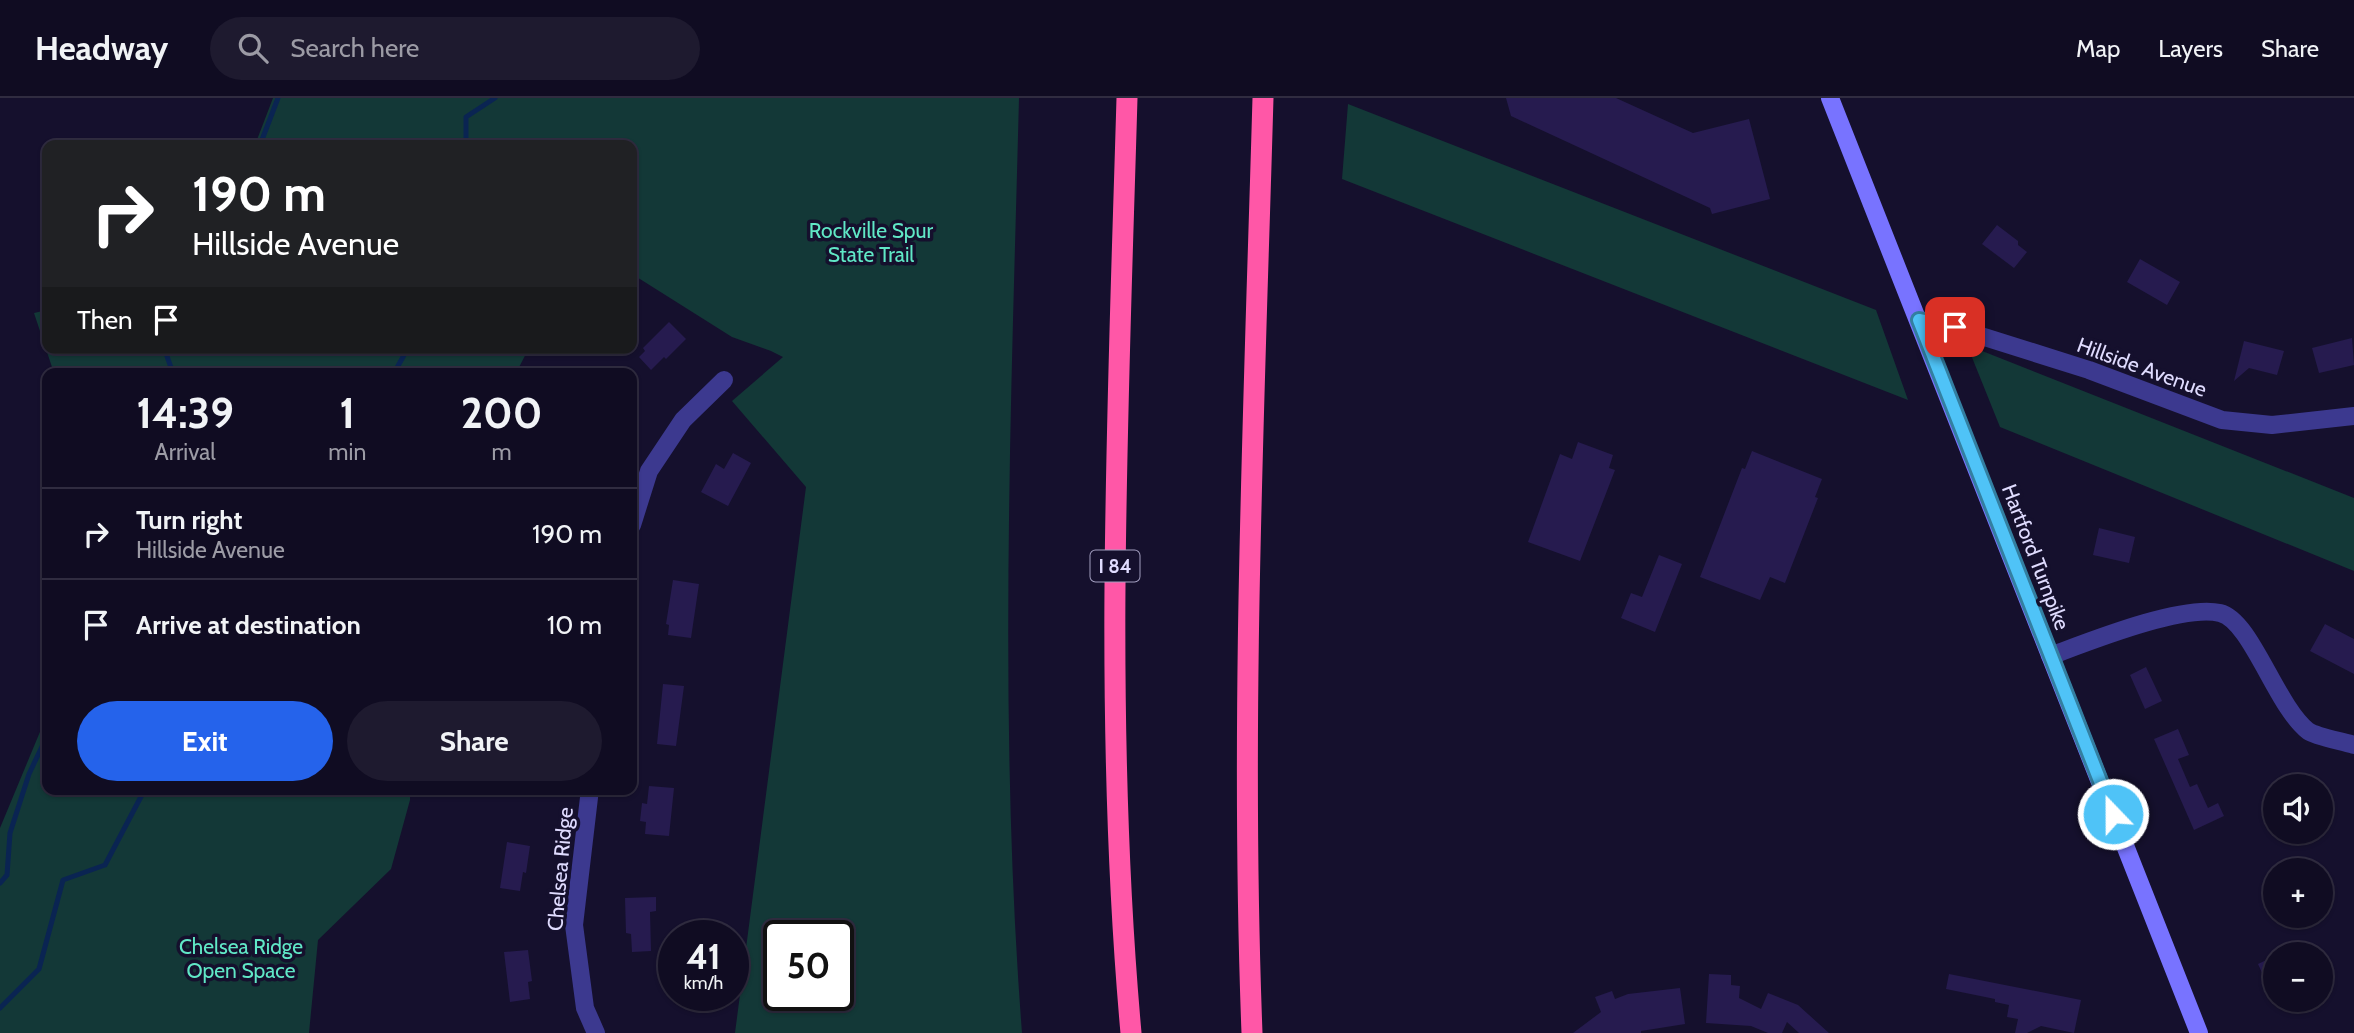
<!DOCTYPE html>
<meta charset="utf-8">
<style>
body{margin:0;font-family:Cabin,sans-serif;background:#1e1a2f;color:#f1f3f6;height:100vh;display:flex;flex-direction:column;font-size:26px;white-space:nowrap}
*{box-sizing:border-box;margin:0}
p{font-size:23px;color:#9c9ba5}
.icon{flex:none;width:38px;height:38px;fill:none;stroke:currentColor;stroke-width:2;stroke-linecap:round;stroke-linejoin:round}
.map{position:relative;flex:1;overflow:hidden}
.side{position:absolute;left:42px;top:270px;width:595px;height:427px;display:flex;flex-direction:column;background:#100c22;border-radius:14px;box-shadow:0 2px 5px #0004,0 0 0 2px #302c40}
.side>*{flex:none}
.top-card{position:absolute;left:42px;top:42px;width:595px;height:214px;border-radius:14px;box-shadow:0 2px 5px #0004,0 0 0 2px #302c40;background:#202124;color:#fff;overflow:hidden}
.controls{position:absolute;left:2263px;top:676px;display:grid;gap:14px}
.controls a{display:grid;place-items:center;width:70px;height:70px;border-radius:50%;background:#100c22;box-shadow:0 2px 5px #0004,0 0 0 2px #302c40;font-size:35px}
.speed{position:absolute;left:658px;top:822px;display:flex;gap:14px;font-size:35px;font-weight:700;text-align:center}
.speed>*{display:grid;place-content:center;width:91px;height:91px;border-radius:50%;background:#100c22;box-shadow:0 2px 5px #0004,0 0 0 2px #302c40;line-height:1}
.speed small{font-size:18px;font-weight:400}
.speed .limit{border:4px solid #111;border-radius:10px;background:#fff;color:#111}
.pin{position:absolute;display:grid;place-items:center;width:60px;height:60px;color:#fff;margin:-30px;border-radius:14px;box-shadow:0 4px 10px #0006}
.me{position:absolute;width:77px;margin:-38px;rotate:338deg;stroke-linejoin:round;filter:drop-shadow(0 0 5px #0008)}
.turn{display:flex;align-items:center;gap:24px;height:147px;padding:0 35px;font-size:32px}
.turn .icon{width:91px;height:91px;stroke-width:2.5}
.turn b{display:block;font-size:49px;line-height:60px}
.then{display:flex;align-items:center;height:66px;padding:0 35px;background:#0003;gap:14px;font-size:26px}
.eta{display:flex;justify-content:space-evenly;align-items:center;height:119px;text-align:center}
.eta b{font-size:42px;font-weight:800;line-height:49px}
.cta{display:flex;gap:14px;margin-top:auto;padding:14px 35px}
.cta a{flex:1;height:80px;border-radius:42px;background:#2563eb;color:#fff;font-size:28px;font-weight:800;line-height:80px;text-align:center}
.cta a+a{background:#1e1a2f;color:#f1f3f6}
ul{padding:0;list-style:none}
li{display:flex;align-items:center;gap:21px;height:91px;padding:0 35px;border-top:2px solid #302c40}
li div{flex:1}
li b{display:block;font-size:26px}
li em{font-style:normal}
header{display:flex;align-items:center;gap:42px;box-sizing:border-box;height:98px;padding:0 35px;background:#100c22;border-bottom:2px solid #302c40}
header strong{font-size:33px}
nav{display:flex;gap:38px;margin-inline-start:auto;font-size:24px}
.search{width:490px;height:63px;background:#1e1a2f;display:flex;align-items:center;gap:18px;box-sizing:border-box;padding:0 24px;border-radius:38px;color:#9c9ba5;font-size:26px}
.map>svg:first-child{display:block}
.green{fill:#133837;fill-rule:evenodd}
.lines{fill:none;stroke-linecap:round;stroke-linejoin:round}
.stream{stroke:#0a2452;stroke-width:5}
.building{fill:#261b4f}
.minor{stroke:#3c398f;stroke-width:18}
.secondary{stroke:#7873ff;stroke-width:18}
.motorway{stroke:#ff57a7;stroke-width:21}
.route-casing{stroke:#337fa1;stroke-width:18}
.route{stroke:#4fc3f7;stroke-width:12}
.labels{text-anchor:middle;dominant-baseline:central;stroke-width:7;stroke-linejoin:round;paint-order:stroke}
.shield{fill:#15102d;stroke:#a39fc0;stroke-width:2}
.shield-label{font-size:19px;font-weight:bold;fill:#e0dcff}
.park-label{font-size:21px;fill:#60e7c6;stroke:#15102d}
.street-label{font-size:21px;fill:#e0dcff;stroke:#15102d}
</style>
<header>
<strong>Headway</strong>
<div class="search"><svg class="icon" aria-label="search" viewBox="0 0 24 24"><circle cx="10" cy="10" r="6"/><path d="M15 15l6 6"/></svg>Search here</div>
<nav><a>Map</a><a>Layers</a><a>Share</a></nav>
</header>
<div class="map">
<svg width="2354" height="935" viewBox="0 0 2354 935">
<rect width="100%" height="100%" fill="#15102d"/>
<path class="green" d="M273,0H1019C1011,312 998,624 1022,935H735L806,389L732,303L783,259L771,253L732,239L632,176V47H255ZM838,838V898H779V838Z
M1348,6L1876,212L1908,302L1342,81Z
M47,212V250H529L516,275H54L34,215Z
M1967,247L2354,400V473L2000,329Z
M47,617V691H410V702L391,771L318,842L309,935H0V730Z"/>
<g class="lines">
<path class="stream" d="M260,47L278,0
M466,47V19L495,0
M164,250L173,275
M394,275L408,250
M0,785L7,777L10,735L29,676L47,638
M0,910L39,871L63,782L105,767L145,691"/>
</g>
<path class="building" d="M1506,0H1616L1693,35L1749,21L1770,101L1712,116L1710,110L1511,18Z
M1997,127L2018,143V147L2027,154L2014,170L1982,146Z
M2140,161L2180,184L2167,207L2127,184Z
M669,224L686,241L666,261L664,259L651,272L639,259L645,253L643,250Z
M2352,240L2354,267L2319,275L2312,250Z
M2244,243L2284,253L2277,277L2249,270L2234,283Z
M1578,344L1613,357L1609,370L1615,372L1580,463L1528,444L1560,356L1572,361Z
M1752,353L1822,381L1815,399L1818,400L1785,485L1770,479L1760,502L1700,479L1742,370L1745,371Z
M733,355L751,365L728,408L701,394L716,366L724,371Z
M2099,430L2135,439L2129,465L2093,457Z
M1659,457L1682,466L1655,534L1621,520L1631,495L1642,499Z
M673,482L699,486L691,540L668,537L669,527L666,526Z
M2325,526L2354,541V576L2310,553Z
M2146,569L2162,603L2145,611L2130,577Z
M663,586L684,588L676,648L657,646Z
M2178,631L2189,657L2178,661L2190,689L2197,686L2208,710L2218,705L2224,718L2194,732L2154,641Z
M649,688L674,690L669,738L645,736L646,724L640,723L642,705L647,706Z
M507,744L530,748L526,775L523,774L520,793L500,790Z
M656,799V813L650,814L651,853L632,854L631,836L626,835L625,800Z
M528,852L532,883L528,884L530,901L510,904L504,854Z
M2275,858V903L2258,866Z
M1709,876L1731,877V887L1740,888L1739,900L1761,911L1768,895L1798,907L1829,935H1799L1787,924L1782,935H1768L1751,928L1706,925Z
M1949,876L2081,902L2074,935L2041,928L2027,935H2015L2018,921L2007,919L2009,907L1995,904V901L1946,891Z
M1680,890L1685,926L1641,933V935H1573L1601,914L1595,899L1612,893L1615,901L1628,896Z"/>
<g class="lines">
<path class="minor" d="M1919,222L1943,226L2089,272L2222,322L2272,327L2354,318
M632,427L649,373L683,322L724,282
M2050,558C2088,544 2182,506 2220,515C2251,522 2276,608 2308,633C2317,639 2342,643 2354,647
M590,691L574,827L585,910L596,935"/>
<path class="secondary" d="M1830,0L2199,935"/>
<path class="motorway" d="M1127,0C1118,311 1103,624 1131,935
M1252,935C1240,623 1254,312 1263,0"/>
</g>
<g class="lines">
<g class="route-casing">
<path id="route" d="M1955,229L1919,222L2113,716"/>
</g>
<use href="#route" class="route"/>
</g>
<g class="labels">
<rect class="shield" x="1090.5" y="452.5" width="49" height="31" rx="5"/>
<g class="shield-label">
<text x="1115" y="468">I 84</text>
</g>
<g class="park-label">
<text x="871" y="132">Rockville Spur<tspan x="871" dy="24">State Trail</tspan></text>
<text x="241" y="848">Chelsea Ridge<tspan x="241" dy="24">Open Space</tspan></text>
</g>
<g class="street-label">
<text transform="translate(2142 269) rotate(20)">Hillside Avenue</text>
<text transform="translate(2036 459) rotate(69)">Hartford Turnpike</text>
<text transform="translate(560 771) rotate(-85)">Chelsea Ridge</text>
</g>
</g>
</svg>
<div class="controls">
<a><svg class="icon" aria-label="sound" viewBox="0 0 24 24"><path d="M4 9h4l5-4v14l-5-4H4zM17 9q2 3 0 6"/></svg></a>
<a>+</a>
<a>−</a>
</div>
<div class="speed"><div>41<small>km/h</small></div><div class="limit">50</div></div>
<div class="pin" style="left:1955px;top:229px;background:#d93025"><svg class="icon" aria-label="arrive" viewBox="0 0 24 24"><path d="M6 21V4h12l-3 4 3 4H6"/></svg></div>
<svg class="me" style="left:2113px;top:716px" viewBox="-20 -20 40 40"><circle r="17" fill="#4fc3f7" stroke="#fff" stroke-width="3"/><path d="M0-11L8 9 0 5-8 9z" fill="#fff"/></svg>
<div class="top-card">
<div class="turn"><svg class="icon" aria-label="right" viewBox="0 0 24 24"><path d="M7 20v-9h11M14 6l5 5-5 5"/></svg><div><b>190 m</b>Hillside Avenue</div></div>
<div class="then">Then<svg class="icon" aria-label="arrive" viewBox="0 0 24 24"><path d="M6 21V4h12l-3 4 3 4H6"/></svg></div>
</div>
<section class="side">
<div class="eta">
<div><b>14:39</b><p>Arrival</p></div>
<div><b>1</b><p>min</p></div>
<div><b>200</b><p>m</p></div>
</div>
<ul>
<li><svg class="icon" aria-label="right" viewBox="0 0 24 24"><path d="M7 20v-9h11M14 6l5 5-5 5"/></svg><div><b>Turn right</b><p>Hillside Avenue</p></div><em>190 m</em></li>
<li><svg class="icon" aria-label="arrive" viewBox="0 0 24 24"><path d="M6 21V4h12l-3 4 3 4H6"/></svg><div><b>Arrive at destination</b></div><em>10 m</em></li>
</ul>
<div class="cta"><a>Exit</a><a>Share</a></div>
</section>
</div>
